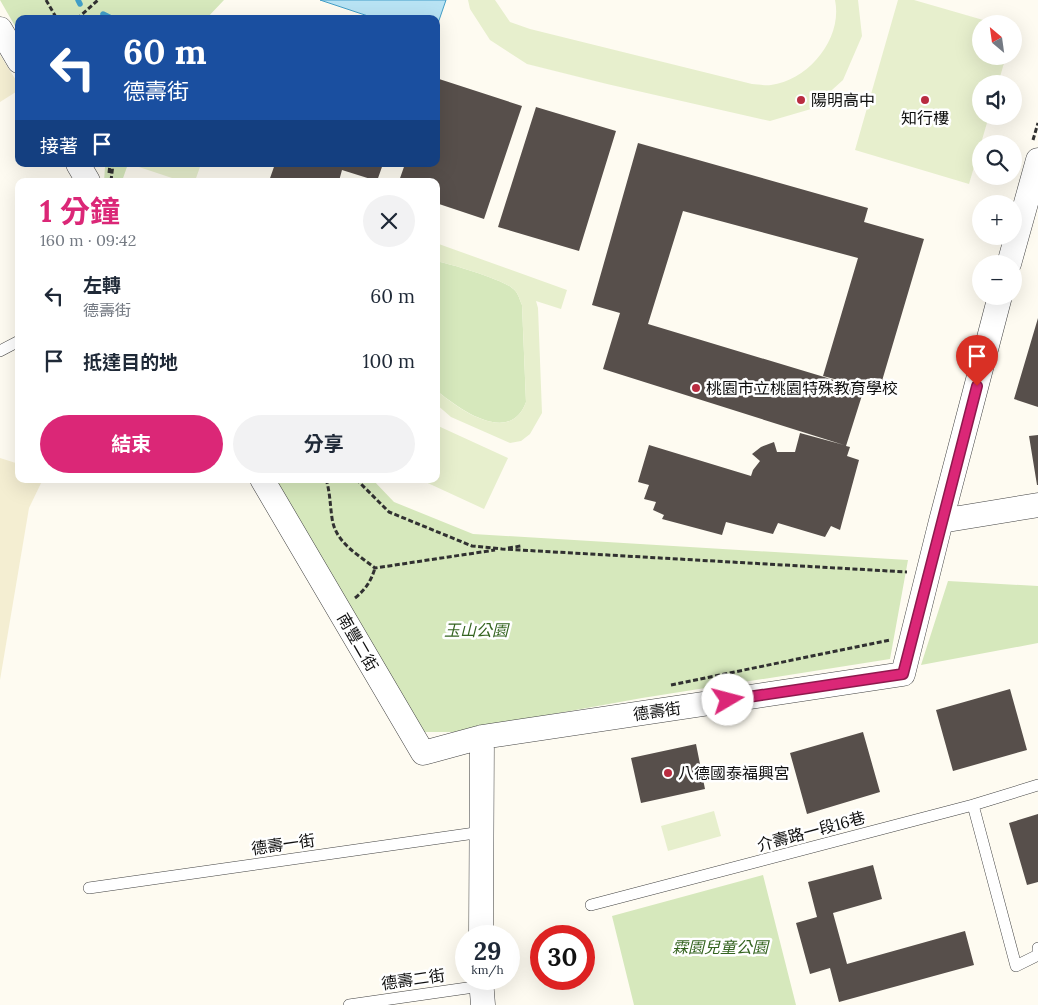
<!DOCTYPE html>
<html lang="zh-TW">
<meta charset="utf-8">
<style>
body{margin:0;font-family:Lora,"Noto Sans TC",serif;background:#f2f2f3;color:#1f2937;height:100vh;display:flex;flex-direction:column;font-size:19px;white-space:nowrap}
*{box-sizing:border-box;margin:0}
p{font-size:16px;color:#747a83}
.icon{flex:none;width:28px;height:28px;fill:none;stroke:currentColor;stroke-width:2;stroke-linecap:round;stroke-linejoin:round}
.map{position:relative;flex:1;overflow:hidden}
.side{position:absolute;left:15px;top:178px;width:425px;height:305px;display:flex;flex-direction:column;background:#fff;border-radius:10px;box-shadow:0 5px 20px #0002}
.side>*{flex:none}
.top-card{position:absolute;left:15px;top:15px;width:425px;height:152px;border-radius:10px;box-shadow:0 5px 20px #0002;background:#1a4fa0;color:#fff;overflow:hidden}
.needle{width:32px;rotate:331deg}
.buttons{position:absolute;left:972px;top:15px;display:grid;gap:10px}
.buttons a{display:grid;place-items:center;width:50px;height:50px;border-radius:50%;background:#fff;box-shadow:0 5px 20px #0002;font-size:25px}
.speed{position:absolute;left:455px;top:925px;display:flex;gap:10px;font-size:25px;font-weight:700;text-align:center}
.speed>*{display:grid;place-content:center;width:65px;height:65px;border-radius:50%;background:#fff;box-shadow:0 5px 20px #0002;line-height:1}
.speed small{font-size:12px;font-weight:400}
.speed .limit{border:8px solid #d22;background:#fff;color:#111}
.pin{position:absolute;display:grid;place-items:center;width:42px;height:42px;color:#fff;margin:-51px -21px;border-radius:50% 50% 50% 0;rotate:-45deg;box-shadow:0 0 5px #0007}
.pin .icon{rotate:45deg}
.me{position:absolute;width:55px;margin:-28px;rotate:82deg;stroke-linejoin:round;filter:drop-shadow(0 0 4px #0008)}
.turn{display:flex;align-items:center;gap:18px;height:105px;padding:0 25px;font-size:22px}
.turn .icon{width:65px;height:65px;stroke-width:2.5}
.turn b{display:block;font-size:35px;line-height:42px}
.then{display:flex;align-items:center;height:48px;padding:0 25px;background:#0003;gap:10px;font-size:19px}
.round{display:grid;place-items:center;flex:none;width:52px;height:52px;border-radius:26px;background:#f2f2f3}
.overview{display:flex;align-items:center;justify-content:space-between;height:85px;padding:0 25px}
h1{font-size:30px;font-weight:700;line-height:38px;color:#db2777}
.primary-button{display:flex;gap:10px;margin-top:auto;padding:10px 25px}
.primary-button a{flex:1;height:58px;border-radius:30px;background:#db2777;color:#fff;font-size:20px;font-weight:700;line-height:58px;text-align:center}
.primary-button a+a{background:#f2f2f3;color:#1f2937}
ul{padding:0;list-style:none}
li{display:flex;align-items:center;gap:15px;height:65px;padding:0 25px}
li div{flex:1}
li b{display:block;font-size:19px}
li em{font-style:normal}
.map>svg:first-child{display:block}
.farmland{fill:#f4eed2}
.green{fill:#d6e8bc}
.pitch{fill:#e7efcd}
.water{fill:#b8e3f4;stroke:#429ec7}
.lines{fill:none;stroke-linecap:round;stroke-linejoin:round}
.stream{stroke:#429ec7;stroke-width:5.5}
.building{fill:#574f4b}
.lane-casing{stroke:#424242;stroke-width:12}
.street-casing{stroke:#424242;stroke-width:25}
.path{stroke:#313131;stroke-width:3;stroke-dasharray:5 2.5;stroke-linecap:butt}
.lane{stroke:#fff;stroke-width:11}
.street{stroke:#fff;stroke-width:24}
.route-casing{stroke:#8e194d;stroke-width:12}
.route{stroke:#db2777;stroke-width:9}
.poi-dot{fill:#b92c40;stroke:#fff;stroke-width:2}
.labels{text-anchor:middle;dominant-baseline:central;stroke-width:5;stroke-linejoin:round;paint-order:stroke}
.poi-label{font-size:16px;fill:#0f0f0f;stroke:#fff;text-anchor:start}
.park-label{font-size:16px;font-style:italic;fill:#356421;stroke:#fff}
.street-label{font-size:16px;fill:#0f0f0f;stroke:#fff}
</style>
<div class="map">
<svg width="1038" height="1005" viewBox="0 0 1038 1005">
<rect width="100%" height="100%" fill="#fefbf1"/>
<path class="farmland" d="M0,55L19,85V90L0,102Z
M0,458L19,464V479H43L29,508L0,680Z"/>
<path class="green" d="M0,0H224L206,19H19V33Z
M103,164H128L122,181H104L105,167Z
M436,261C451,264 501,279 512,288C518,292 519,298 522,305L526,402C510,446 459,409 436,390Z
M273,479H372L394,502L473,534L908,560L890,659L642,698L455,732H422Z
M948,581L1038,586V643L921,665Z
M763,875L796,1005H634L612,916Z"/>
<path class="pitch" d="M468,0H495L510,22L530,29L752,84C758,84 765,86 771,85C809,80 843,38 835,0H858L862,36L843,80L811,109L770,121L607,84L527,64L490,40L470,9Z
M898,0H914L997,24H981V56H1006L998,84H981V116H989L969,184L855,150Z
M140,164H201L195,181H181L139,167Z
M436,243L567,290L561,309L536,301L538,308L542,413L530,434L521,441L510,443L451,417L436,404V390C458,409 510,446 526,402L522,305C519,298 518,292 512,288C501,279 451,264 436,261Z
M436,425L508,458L484,509L419,479H436Z
M714,811L721,836L668,851L661,826Z"/>
<path class="water" d="M320,0H446L436,29V19H377Z"/>
<g class="lines">
<path class="stream" d="M78,0L80,4
M103,14L113,19"/>
</g>
<path class="building" d="M436,78L522,106L484,219L436,203V181H399L405,164H436Z
M536,107L616,131L579,251L498,227Z
M638,143L868,208L864,222L924,239L879,391L823,376L858,258L683,211L648,324L864,389L846,446L850,447L847,456L859,460L840,530L831,526L825,537L778,523L773,534L726,522L722,535L662,519L664,515L653,510L656,502L644,499L649,485L638,482L649,445L751,476L753,470L760,461L752,454L761,447L774,442L777,452H795L800,433L844,445L603,369L620,313L592,305Z
M275,164H383L377,181L342,170L339,181H269Z
M1038,318V407L1014,399Z
M1038,435V485H1037L1029,436Z
M1010,689L1027,750L953,771L936,710Z
M863,732L880,792L807,814L790,753Z
M696,744L705,789L641,803L631,758Z
M1038,814V882L1027,885L1009,823Z
M873,865L882,899L833,913L847,964L965,931L974,965L839,1002L830,968L810,974L796,923L817,917L808,882Z"/>
<g class="lines">
<g class="lane-casing">
<path id="lane" d="M0,351L19,341
M973,805L1016,966L1038,955V948
M89,888L482,832
M591,905L973,805L1038,785
M349,1005L481,986"/>
</g>
<g class="street-casing">
<path id="street" d="M0,29L19,61
M78,164L88,181
M1009,264L1038,160
M262,479L423,753L482,737L903,674L941,521L1000,296
M941,521L1038,505
M481,936L482,737
M481,979L483,1005"/>
</g>
<path class="path" d="M46,0L57,19
M77,19L98,0
M1033,140L1038,123
M109,173L110,164
M111,181L113,164
M326,479C330,492 330,504 332,518C335,542 357,554 375,568L495,550
M356,479L389,512L472,546L502,549L907,572
M508,548L521,546
M355,598C366,589 371,581 375,568
M671,685L890,640"/>
<use href="#lane" class="lane"/>
<use href="#street" class="street"/>
</g>
<g class="lines">
<g class="route-casing">
<path id="route" d="M728,700L903,674L977,386"/>
</g>
<use href="#route" class="route"/>
</g>
<g class="poi-dot">
<circle cx="801" cy="100" r="5"/>
<circle cx="925" cy="100" r="5"/>
<circle cx="696" cy="388" r="5"/>
<circle cx="668" cy="773" r="5"/>
</g>
<g class="labels">
<g class="poi-label">
<text x="811" y="100">陽明高中</text>
<text x="925" y="118" text-anchor="middle">知行樓</text>
<text x="706" y="388">桃園市立桃園特殊教育學校</text>
<text x="678" y="773">八德國泰福興宮</text>
</g>
<g class="park-label">
<text x="476" y="630">玉山公園</text>
<text x="720" y="947">霖園兒童公園</text>
</g>
<g class="street-label">
<text transform="translate(358 642) rotate(60)">南豐二街</text>
<text transform="translate(657 711) rotate(-8)">德壽街</text>
<text transform="translate(811 831) rotate(-15)">介壽路一段16巷</text>
<text transform="translate(283 844) rotate(-8)">德壽一街</text>
<text transform="translate(413 979) rotate(-8)">德壽二街</text>
</g>
</g>
</svg>
<div class="buttons">
<a><svg class="needle" viewBox="-14 -14 28 28"><path d="M0-13l5 13h-10z" fill="#e53935"/><path d="M0 13l5-13h-10z" fill="#747a83"/></svg></a>
<a><svg class="icon" aria-label="sound" viewBox="0 0 24 24"><path d="M4 9h4l5-4v14l-5-4H4zM17 9q2 3 0 6"/></svg></a>
<a><svg class="icon" aria-label="search" viewBox="0 0 24 24"><circle cx="10" cy="10" r="6"/><path d="M15 15l6 6"/></svg></a>
<a>+</a>
<a>−</a>
</div>
<div class="speed"><div>29<small>km/h</small></div><div class="limit">30</div></div>
<div class="pin" style="left:977px;top:386px;background:#d93025"><svg class="icon" aria-label="arrive" viewBox="0 0 24 24"><path d="M6 21V4h12l-3 4 3 4H6"/></svg></div>
<svg class="me" style="left:728px;top:700px" viewBox="-20 -20 40 40"><circle r="19" fill="#fff"/><path d="M0-13L10 11 0 6-10 11z" fill="#db2777"/></svg>
<div class="top-card">
<div class="turn"><svg class="icon" aria-label="left" viewBox="0 0 24 24"><path d="M17 20v-9H6M10 6l-5 5 5 5"/></svg><div><b>60 m</b>德壽街</div></div>
<div class="then">接著<svg class="icon" aria-label="arrive" viewBox="0 0 24 24"><path d="M6 21V4h12l-3 4 3 4H6"/></svg></div>
</div>
<section class="side">
<div class="overview"><div><h1>1 分鐘</h1><p>160 m · 09:42</p></div><a class="round"><svg class="icon" aria-label="close" viewBox="0 0 24 24"><path d="M6 6l12 12M18 6L6 18"/></svg></a></div>
<ul>
<li><svg class="icon" aria-label="left" viewBox="0 0 24 24"><path d="M17 20v-9H6M10 6l-5 5 5 5"/></svg><div><b>左轉</b><p>德壽街</p></div><em>60 m</em></li>
<li><svg class="icon" aria-label="arrive" viewBox="0 0 24 24"><path d="M6 21V4h12l-3 4 3 4H6"/></svg><div><b>抵達目的地</b></div><em>100 m</em></li>
</ul>
<div class="primary-button"><a>結束</a><a>分享</a></div>
</section>
</div>
